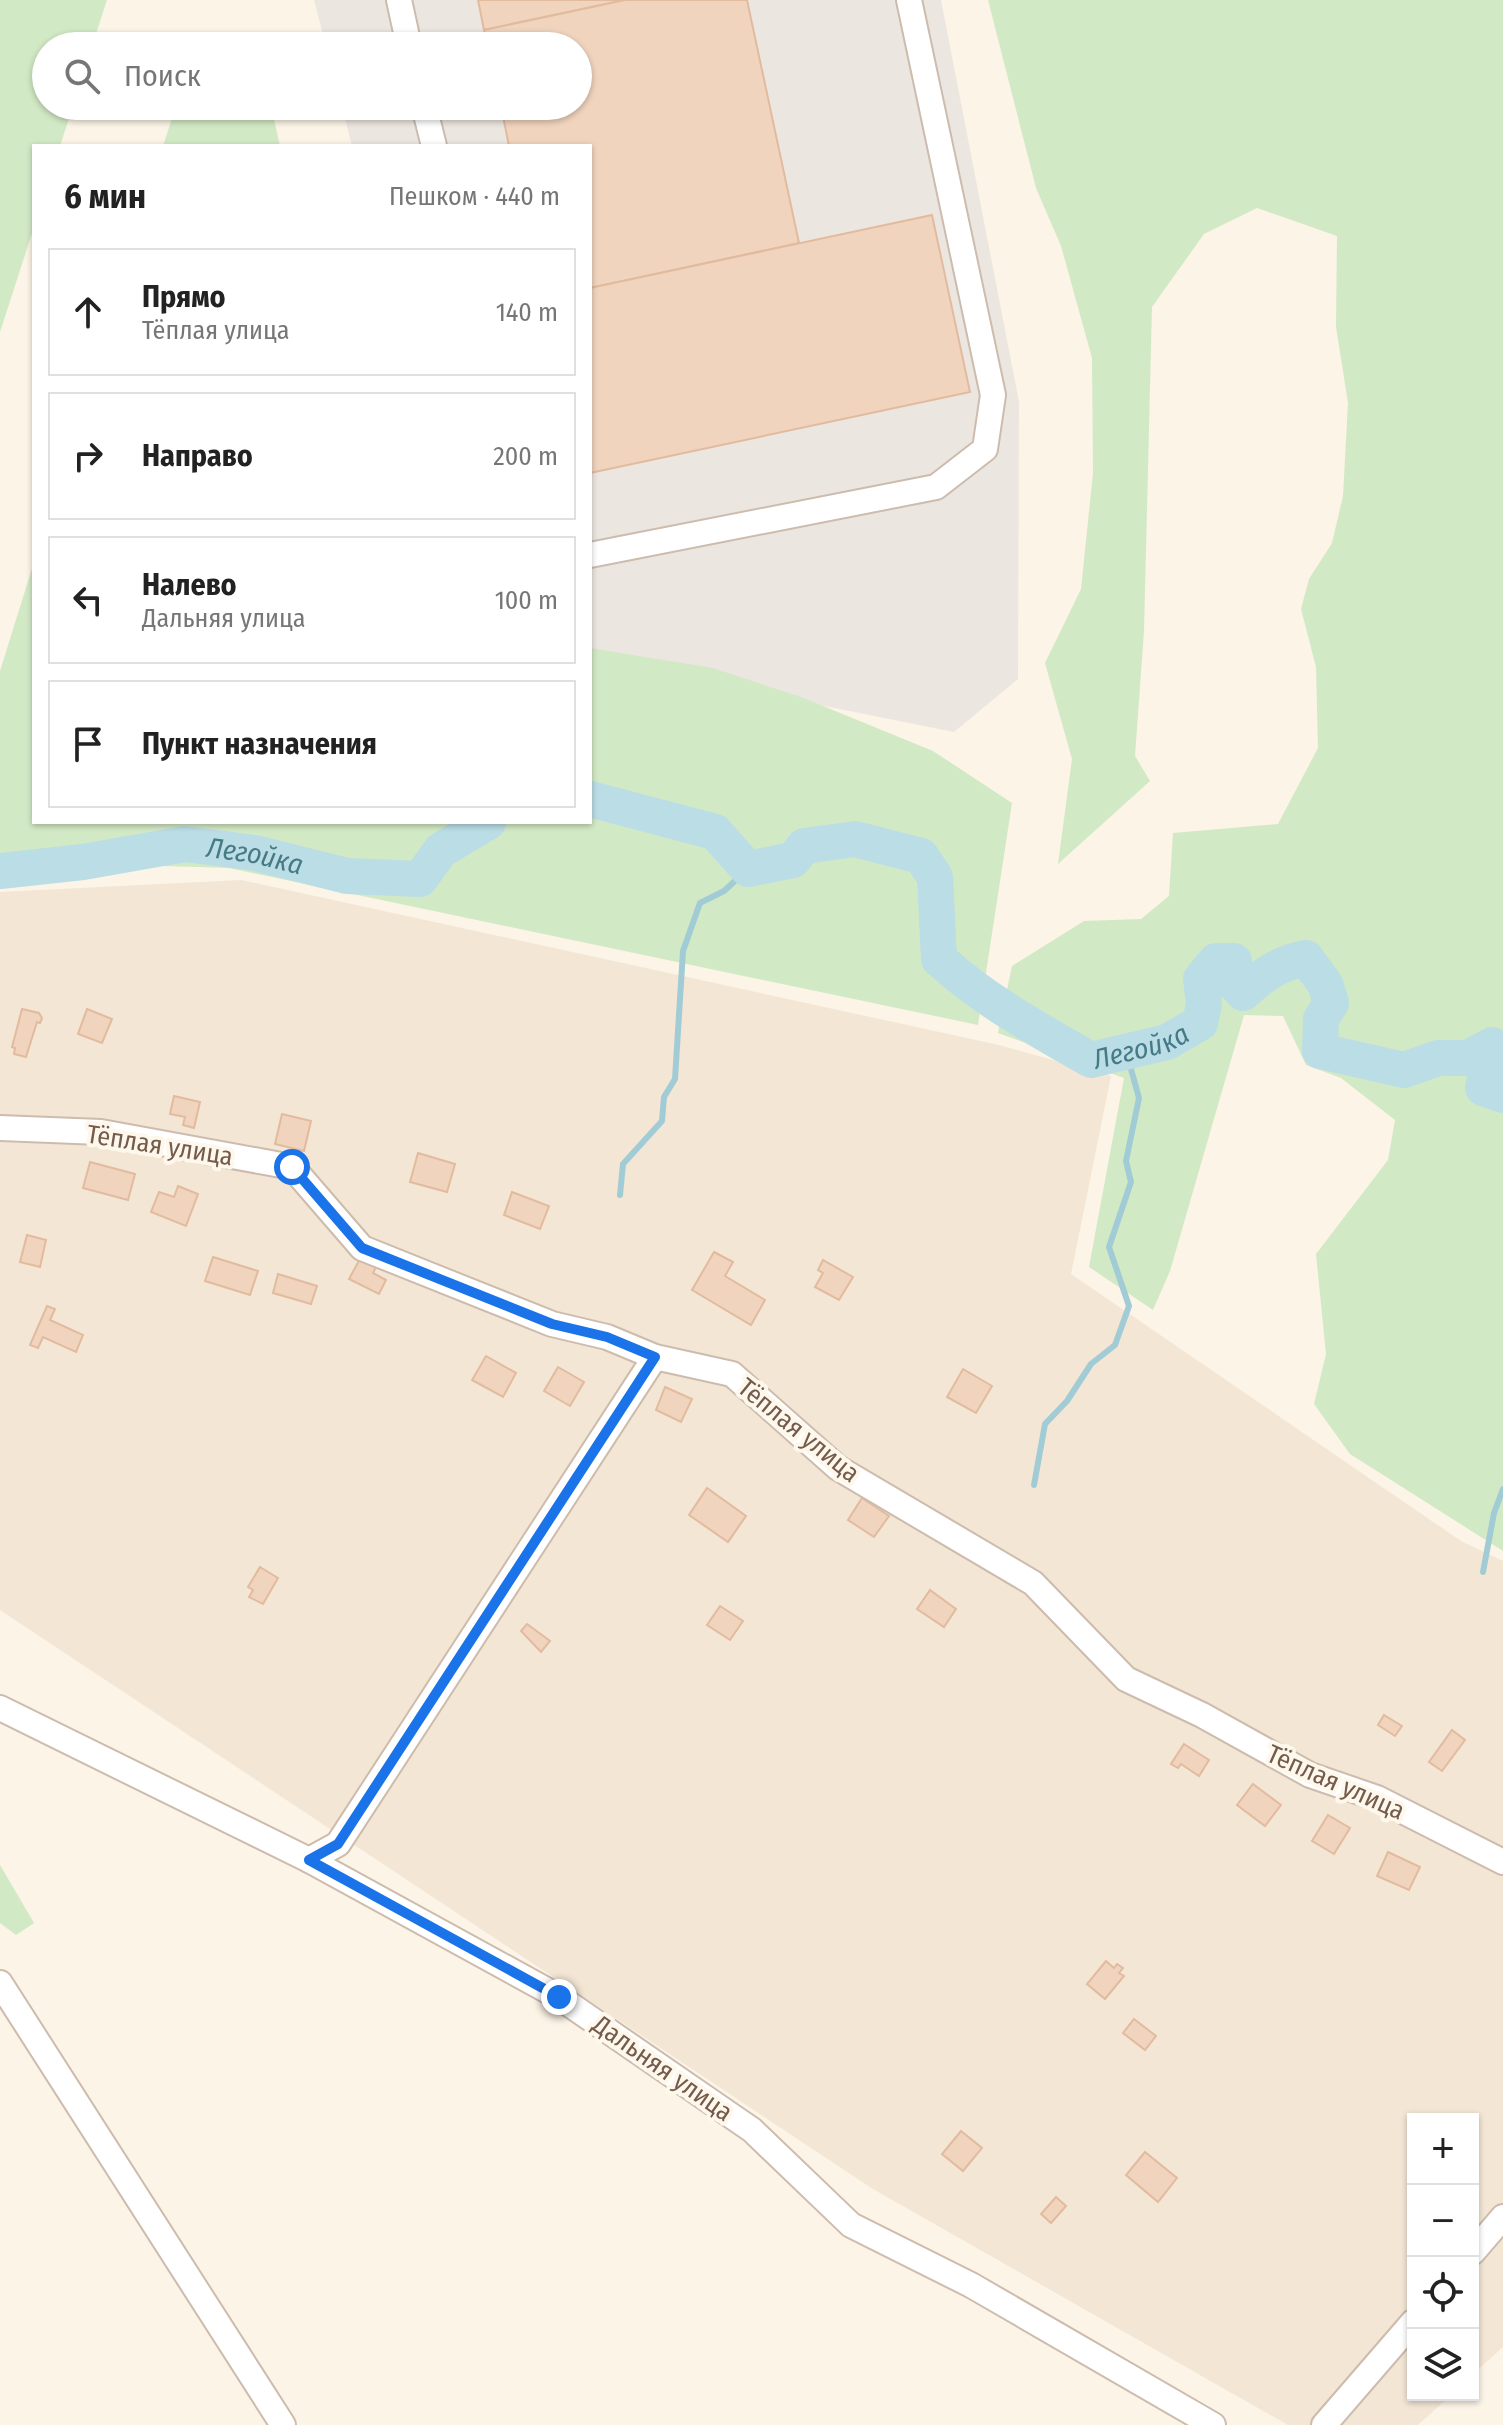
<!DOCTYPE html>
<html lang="ru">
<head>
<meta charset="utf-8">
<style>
  body { margin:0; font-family:"Fira Sans Condensed",sans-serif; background:#f2f2f2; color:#222 }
  .controls { position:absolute; right:24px; bottom:24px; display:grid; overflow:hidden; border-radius:0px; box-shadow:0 2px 6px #0004 }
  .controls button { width:72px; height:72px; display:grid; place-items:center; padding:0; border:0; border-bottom:2px solid #e0e0e0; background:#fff; color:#222; font:40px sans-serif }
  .stop { position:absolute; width:24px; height:24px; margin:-18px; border:6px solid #1a73e8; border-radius:50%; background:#fff }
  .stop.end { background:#1a73e8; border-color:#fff; box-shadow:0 2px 8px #0008 }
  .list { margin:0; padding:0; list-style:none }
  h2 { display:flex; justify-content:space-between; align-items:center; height:104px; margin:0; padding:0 32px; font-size:34px }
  h2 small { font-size:26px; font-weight:400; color:#767676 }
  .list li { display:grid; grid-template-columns:52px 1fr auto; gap:24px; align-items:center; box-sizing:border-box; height:128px; margin:0 16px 16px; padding:0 16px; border:2px solid #e0e0e0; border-radius:0px }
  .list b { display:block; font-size:30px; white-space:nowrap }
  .list p { margin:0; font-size:26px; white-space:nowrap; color:#767676 }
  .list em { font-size:26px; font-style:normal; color:#767676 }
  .icon { flex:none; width:44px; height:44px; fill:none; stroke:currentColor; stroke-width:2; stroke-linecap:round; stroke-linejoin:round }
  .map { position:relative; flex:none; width:1503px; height:2425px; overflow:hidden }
  .search { position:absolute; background:#fff; box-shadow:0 2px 6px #0004; left:32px; top:32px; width:560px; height:88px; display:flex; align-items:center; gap:20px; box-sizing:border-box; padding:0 28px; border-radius:44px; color:#767676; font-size:30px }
  .panel { position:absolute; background:#fff; box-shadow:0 2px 6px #0004; left:32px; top:144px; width:560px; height:680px; border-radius:0px }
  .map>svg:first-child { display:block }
  .residential { fill:#f3e6d5 }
  .industrial { fill:#ece6e0 }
  .green { fill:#d2e9c5 }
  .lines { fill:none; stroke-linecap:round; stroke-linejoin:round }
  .stream { stroke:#a1ccd6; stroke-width:6 }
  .river { stroke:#bbdde5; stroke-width:36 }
  .building { fill:#f0d4be; stroke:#e2bb9f; stroke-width:2 }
  .minor-casing { stroke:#cdbcad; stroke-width:28 }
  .minor { stroke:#fff; stroke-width:24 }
  .route { stroke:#1a73e8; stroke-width:10 }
  .labels { text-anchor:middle; stroke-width:8; stroke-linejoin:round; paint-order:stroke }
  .street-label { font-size:26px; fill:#745b4b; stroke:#fef8ec }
  .water-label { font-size:28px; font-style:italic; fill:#467a87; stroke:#fef8ec }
</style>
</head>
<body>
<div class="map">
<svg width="1503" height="2425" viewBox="0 0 1503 2425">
  <rect width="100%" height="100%" fill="#fcf4e6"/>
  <path class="residential" d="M241,880L999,1045L1111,1076L1071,1274L1461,1541L1503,1561V2347L1473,2374V2119H1413V2395H1451L1418,2425H1288L873,2189L0,1610V892Z"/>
  <path class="industrial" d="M314,0H941L1019,402L1018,679L954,732L590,659V146H352L342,106H578V46H326Z"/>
  <g class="green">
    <path d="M0,0H107L92,46H46V106H73L60,146H34V227L0,332Z"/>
    <path d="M988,0H1503V1551L1350,1454L1314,1404L1326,1354L1316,1254L1388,1160L1395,1120L1341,1078L1306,1065L1283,1016L1244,1015L1170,1271L1153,1310L1089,1267L1124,1078L998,1033L1012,966L1084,921L1141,919L1169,896L1173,833L1278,824L1318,748L1316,667L1301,609L1309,579L1332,543L1343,496L1348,403L1336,327L1337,236L1257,208L1204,234L1152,307L1144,631L1135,756L1150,781L1058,864L1072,759L1045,663L1081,589L1093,473L1092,358L1061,246L1036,188Z"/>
    <path d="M176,106H271L280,146H163Z"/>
    <path d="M34,562V822H590V648L713,668L801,697L933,751L1012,803L978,1025L229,868L0,861V671Z"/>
    <path d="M0,1865L34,1923L16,1935L0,1923Z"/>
  </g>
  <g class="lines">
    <g class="stream">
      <path d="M620,1195L623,1164L662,1121L664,1097L675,1079L683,951L700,903L724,891L748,869"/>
      <path d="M1034,1485L1045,1424L1067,1401L1091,1364L1115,1345L1129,1306L1109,1247L1131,1182L1126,1161L1139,1098L1126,1051"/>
      <path d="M1483,1572L1494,1513L1503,1489"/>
    </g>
    <g class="river">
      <path id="s1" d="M590,799L715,832L748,869L793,860L804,846L855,839L921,856L935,877L939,959C985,1001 1037,1029 1091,1060L1167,1042L1200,1023L1204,1004L1201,979L1216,961H1234L1233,982L1243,993C1263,975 1279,963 1306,958L1325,984L1331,1003L1321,1019L1320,1051L1404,1070L1438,1058H1468L1492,1045L1483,1088L1503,1095"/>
      <path id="s2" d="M0,871L83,862L185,844L255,853L347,876L420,879L441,850L488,822"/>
    </g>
  </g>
  <g class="building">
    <path d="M478,0H625L484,30Z"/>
    <path d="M625,0H747L799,243L590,288V146H509L501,106H578V46H488L484,30Z"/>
    <path d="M932,215L970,392L590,473V288Z"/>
    <path d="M22,1009L39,1013L42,1018L40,1023L37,1022L26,1057L14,1054L15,1048L12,1047Z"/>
    <path d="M87,1009L112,1019L102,1043L78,1034Z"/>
    <path d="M174,1096L200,1102L194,1128L183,1125L185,1117L170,1114Z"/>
    <path d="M282,1114L311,1121L304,1151L275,1144Z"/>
    <path d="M418,1153L455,1164L447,1192L410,1182Z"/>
    <path d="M90,1162L135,1174L128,1200L83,1188Z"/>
    <path d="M178,1186L198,1194L186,1226L151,1212L159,1192L174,1197Z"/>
    <path d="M512,1192L549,1206L540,1229L504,1215Z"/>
    <path d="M27,1235L46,1240L40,1267L20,1262Z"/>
    <path d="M714,1252L733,1262L725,1276L765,1300L751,1325L692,1290Z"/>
    <path d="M213,1257L258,1271L250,1295L205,1281Z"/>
    <path d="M361,1257L377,1265L373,1273L386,1280L379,1294L349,1279Z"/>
    <path d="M823,1260L853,1277L839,1300L815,1287L823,1273L818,1270Z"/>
    <path d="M278,1274L317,1286L311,1304L273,1293Z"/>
    <path d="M47,1306L55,1309L50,1320L83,1335L76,1352L43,1337L38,1348L30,1345Z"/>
    <path d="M486,1356L516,1373L503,1397L472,1380Z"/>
    <path d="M558,1367L584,1382L570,1406L544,1391Z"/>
    <path d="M963,1369L992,1386L976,1413L947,1397Z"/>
    <path d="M665,1387L692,1399L681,1422L656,1410Z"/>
    <path d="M707,1488L746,1516L728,1542L689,1515Z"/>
    <path d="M862,1498L889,1516L874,1537L848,1520Z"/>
    <path d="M260,1567L278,1578L263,1604L249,1597L253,1590L248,1587Z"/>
    <path d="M930,1590L956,1609L944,1627L917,1609Z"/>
    <path d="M720,1606L743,1621L730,1640L707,1625Z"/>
    <path d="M527,1624L550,1641L541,1652L521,1631Z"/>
    <path d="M1384,1715L1402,1726L1395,1736L1378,1725Z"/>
    <path d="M1452,1730L1465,1740L1442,1771L1429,1762Z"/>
    <path d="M1184,1744L1209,1760L1199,1776L1181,1764L1178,1768L1171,1764Z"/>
    <path d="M1253,1784L1281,1805L1265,1826L1237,1805Z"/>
    <path d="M1328,1815L1350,1828L1334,1854L1312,1841Z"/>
    <path d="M1388,1852L1420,1867L1409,1890L1377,1876Z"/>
    <path d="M1106,1961L1114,1968L1117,1964L1123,1968L1119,1973L1124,1976L1105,1999L1087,1984Z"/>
    <path d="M1134,2019L1156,2036L1145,2050L1123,2033Z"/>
    <path d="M961,2131L982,2148L963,2171L942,2154Z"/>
    <path d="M1145,2152L1177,2178L1158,2202L1126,2175Z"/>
    <path d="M1056,2197L1066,2206L1051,2223L1041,2214Z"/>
  </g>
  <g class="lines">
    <defs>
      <g id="minor">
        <path d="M399,0L409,46"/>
        <path d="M424,106L434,146"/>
        <path d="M590,555L936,487L985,449L993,395L909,0"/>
        <path d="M0,1128L101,1132L292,1167L362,1248L552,1324L607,1337L655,1357L732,1374L838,1468L1033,1583L1126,1679L1202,1715L1310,1775L1377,1798L1503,1862"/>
        <path d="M0,1708L309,1860L559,1997L752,2130L851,2225L971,2285L1213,2425"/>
        <path d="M309,1860L338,1844L655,1357"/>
        <path d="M0,1983L283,2425"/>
        <path d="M1473,2252L1503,2217"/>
        <path d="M1324,2425L1413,2322"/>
      </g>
    </defs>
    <use href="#minor" class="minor-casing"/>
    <use href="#minor" class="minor"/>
  </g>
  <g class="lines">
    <path class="route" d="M292,1167L362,1248L552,1324L607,1337L655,1357L338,1844L309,1860L559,1997"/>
  </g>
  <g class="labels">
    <g class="street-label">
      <text transform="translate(160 1145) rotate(9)" y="9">Тёплая улица</text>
      <text transform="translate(799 1430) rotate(39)" y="9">Тёплая улица</text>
      <text transform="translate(1336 1782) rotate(24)" y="9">Тёплая улица</text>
      <text transform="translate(663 2068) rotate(35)" y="9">Дальняя улица</text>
    </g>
    <g class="water-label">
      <text dy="10" stroke="none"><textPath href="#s2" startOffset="258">Легойка</textPath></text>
      <text dy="10" stroke="none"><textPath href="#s1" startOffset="704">Легойка</textPath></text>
    </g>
  </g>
</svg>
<div class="controls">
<button>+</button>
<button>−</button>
<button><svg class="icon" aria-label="locate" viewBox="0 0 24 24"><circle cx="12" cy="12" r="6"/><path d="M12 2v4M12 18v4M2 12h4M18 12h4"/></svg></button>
<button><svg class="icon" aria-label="layers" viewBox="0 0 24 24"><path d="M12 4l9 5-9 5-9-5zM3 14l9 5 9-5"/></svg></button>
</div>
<div class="stop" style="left:292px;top:1167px"></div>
<div class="stop end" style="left:559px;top:1997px"></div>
<div class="search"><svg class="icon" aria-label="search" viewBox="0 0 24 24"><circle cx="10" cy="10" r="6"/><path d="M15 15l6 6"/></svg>Поиск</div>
<section class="panel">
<h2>6 мин<small>Пешком · 440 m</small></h2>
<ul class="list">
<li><svg class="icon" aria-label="ahead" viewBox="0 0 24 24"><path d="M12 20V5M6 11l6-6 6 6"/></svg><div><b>Прямо</b><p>Тёплая улица</p></div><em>140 m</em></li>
<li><svg class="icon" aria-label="right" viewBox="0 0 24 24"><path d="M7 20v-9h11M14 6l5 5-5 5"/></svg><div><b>Направо</b></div><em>200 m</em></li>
<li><svg class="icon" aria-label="left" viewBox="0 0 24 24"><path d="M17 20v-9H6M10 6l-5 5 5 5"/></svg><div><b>Налево</b><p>Дальняя улица</p></div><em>100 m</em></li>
<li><svg class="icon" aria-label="arrive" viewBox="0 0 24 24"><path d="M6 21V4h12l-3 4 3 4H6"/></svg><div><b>Пункт назначения</b></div></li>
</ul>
</section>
</div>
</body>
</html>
